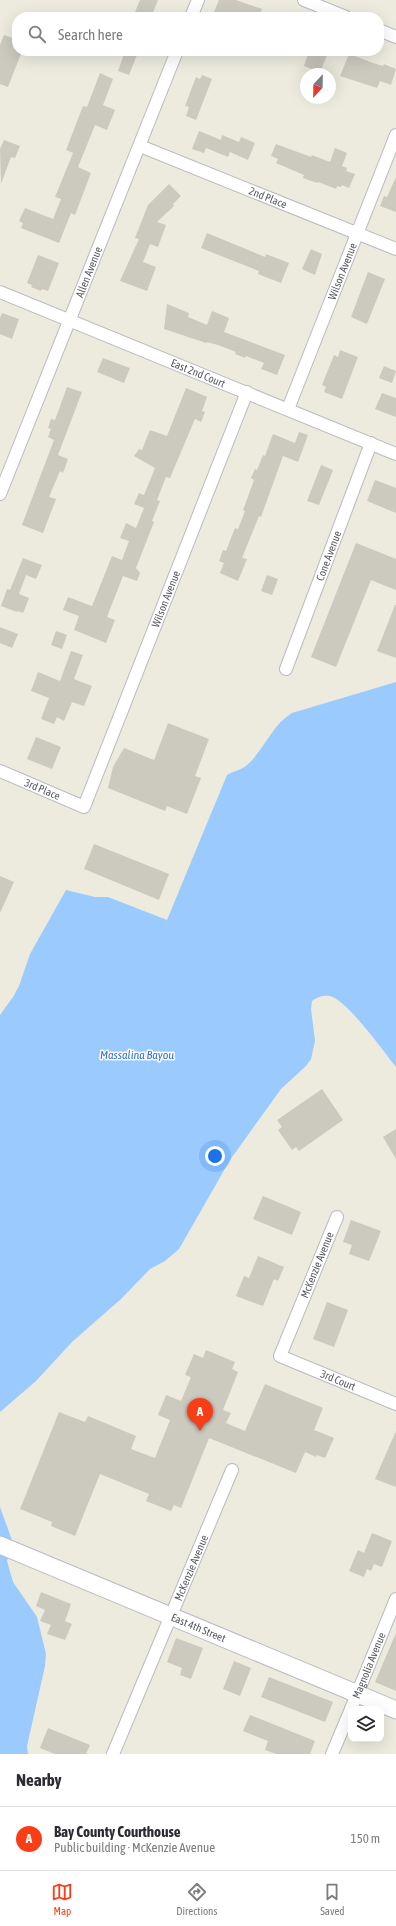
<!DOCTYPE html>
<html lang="en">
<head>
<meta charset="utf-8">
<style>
  body { margin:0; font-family:"Asap Condensed",sans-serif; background:#f2f2f3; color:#2b2b33 }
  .controls { position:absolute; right:12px; bottom:12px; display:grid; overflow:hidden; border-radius:8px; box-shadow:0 4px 16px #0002 }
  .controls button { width:36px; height:36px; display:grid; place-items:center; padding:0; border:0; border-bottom:1px solid #e1e1e2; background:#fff; color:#2b2b33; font:20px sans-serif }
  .compass { position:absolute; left:300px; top:68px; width:36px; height:36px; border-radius:50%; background:#fff; box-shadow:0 4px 16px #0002; rotate:202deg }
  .you { position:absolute; left:215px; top:1156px; width:14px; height:14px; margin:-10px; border:3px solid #fff; border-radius:50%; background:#1a73e8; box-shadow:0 0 0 6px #1a73e833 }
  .badge { display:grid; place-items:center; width:26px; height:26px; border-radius:50%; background:#f93e17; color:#fff; font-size:13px; font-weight:700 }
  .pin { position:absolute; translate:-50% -33px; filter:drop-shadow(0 1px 2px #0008) }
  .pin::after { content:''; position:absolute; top:21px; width:14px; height:12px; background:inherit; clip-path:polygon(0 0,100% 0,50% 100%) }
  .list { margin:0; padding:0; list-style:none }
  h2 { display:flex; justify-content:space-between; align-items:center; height:52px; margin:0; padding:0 16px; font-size:17px }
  h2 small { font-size:13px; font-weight:400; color:#7c7c81 }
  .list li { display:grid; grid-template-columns:26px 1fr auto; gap:12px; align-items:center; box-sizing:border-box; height:64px; padding:0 16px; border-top:1px solid #e1e1e2 }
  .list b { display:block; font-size:15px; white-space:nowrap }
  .list p { margin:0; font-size:13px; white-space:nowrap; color:#7c7c81 }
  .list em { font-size:13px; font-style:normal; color:#7c7c81 }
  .icon { flex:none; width:22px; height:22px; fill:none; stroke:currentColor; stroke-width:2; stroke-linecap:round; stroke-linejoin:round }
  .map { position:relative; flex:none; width:396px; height:1754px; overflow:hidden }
  .search { position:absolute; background:#fff; box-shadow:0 4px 16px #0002; left:12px; right:12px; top:12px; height:44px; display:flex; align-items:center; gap:10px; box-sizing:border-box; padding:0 14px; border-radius:16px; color:#7c7c81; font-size:15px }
  .sheet { height:116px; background:#fff }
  nav { display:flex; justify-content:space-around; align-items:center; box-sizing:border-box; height:56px; border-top:1px solid #e1e1e2; background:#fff; font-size:11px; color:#7c7c81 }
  nav a { display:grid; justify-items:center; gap:2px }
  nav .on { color:#f93e17 }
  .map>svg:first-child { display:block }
  .water { fill:#9bcaff }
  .building { fill:#ccc9bf }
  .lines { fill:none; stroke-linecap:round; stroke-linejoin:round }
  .street-casing { stroke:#b9bbc2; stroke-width:14 }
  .secondary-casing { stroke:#b9bcc4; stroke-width:19 }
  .street { stroke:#fff; stroke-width:12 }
  .secondary { stroke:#fff; stroke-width:17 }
  .labels { text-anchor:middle; stroke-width:3; stroke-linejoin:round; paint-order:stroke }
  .street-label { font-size:11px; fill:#575b61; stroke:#fff }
  .water-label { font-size:12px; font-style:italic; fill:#3470cc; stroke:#fff }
</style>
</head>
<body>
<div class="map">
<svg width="396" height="1754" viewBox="0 0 396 1754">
  <rect width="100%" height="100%" fill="#ecebde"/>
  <g class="water">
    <path d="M396,682V1067C384,1052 347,1000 330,996C323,995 317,997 312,1001L311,1009L315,1041L311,1059L306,1066L281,1089L230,1160L179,1249L165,1261L150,1269L121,1299L72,1342L36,1381L0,1412V1015L13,997L19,986L30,954L66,890L95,897H108L167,920L227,775C233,771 242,770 247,765C265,749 271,726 292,713Z"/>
    <path d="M0,1507L13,1543L7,1561L13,1582L37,1617L46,1654L45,1666L27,1746L28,1754H0Z"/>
  </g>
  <g class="building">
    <path d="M140,0H158L151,17H133Z"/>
    <path d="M219,0H236L262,9L259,17H212Z"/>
    <path d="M4,35L16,39L13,48L17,51H22L8,87L0,84V45Z"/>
    <path d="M125,51L137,55L129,75L118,71Z"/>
    <path d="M309,51H329L320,72L304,66Z"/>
    <path d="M349,54L373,63L383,66L384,64L396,69L391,85L380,81L377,88L340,76Z"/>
    <path d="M100,73L113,79L103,105L115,110L107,130L95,125L78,167L91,173L75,215L71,213L59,243L21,228L23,223L19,221L25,208L53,219L61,199L55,197L73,153L66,150L83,106L87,107Z"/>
    <path d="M202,75L212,79L196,120L186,116L189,107L185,106L196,77L200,79Z"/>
    <path d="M199,131L221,140L222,135L239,142L241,137L255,143L248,160L230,152L228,157L206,148L204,153L192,149Z"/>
    <path d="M4,140L20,146L15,158L11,157L1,184L0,149Z"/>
    <path d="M276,144L311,157L312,155L330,162L335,148L347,153L342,166L347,168L346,171L355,174L349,188L342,185L341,187L337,186L336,189L318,182L317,183L303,178L304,175L276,163L278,159L271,156Z"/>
    <path d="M396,177V212L380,206L384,196L387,197Z"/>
    <path d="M169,184L181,196L173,204L174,206L157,222L166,225L158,247L150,244L143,262L156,267L147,291L120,281L139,239L135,238L148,205Z"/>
    <path d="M207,233L265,257L266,254L289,263L281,283L258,274L259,271L201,248Z"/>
    <path d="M311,249L322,254L315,275L302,269Z"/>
    <path d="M38,255L59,263L48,291L42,289L41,291L31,287L32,285L27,283Z"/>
    <path d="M368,272L385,279L367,324L351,317Z"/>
    <path d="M167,304L189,313L188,317L207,325L212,311L229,318L224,332L285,355L277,375L261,369L264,363L246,356L245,358L235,354L236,352L218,345L207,342L206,343L164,329Z"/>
    <path d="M2,313L19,319L12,339L0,334V318Z"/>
    <path d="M340,350L358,357L342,399L324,392L326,387L322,385L334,355L338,357Z"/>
    <path d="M103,358L130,368L124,383L97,372Z"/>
    <path d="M384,366L396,371L392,383L379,378Z"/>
    <path d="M67,387L82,392L58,455L68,459L63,473L60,471L49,497L56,499L43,533L22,525L54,440L48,437L51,429L48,428L51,419L55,420Z"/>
    <path d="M186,388L207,397L202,411L205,412L201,422L195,419L170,478L166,477L157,500L160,501L152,521L154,522L136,568L140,573L137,581L123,576L107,617L115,620L106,643L74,630L79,616L63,610L68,597L92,606L112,556L122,560L129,541L120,538L126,523L136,528L144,508L134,504L139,493L144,495L155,468L134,456L139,449L142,450L150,430L167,436Z"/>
    <path d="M382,393L396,398V417L375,409Z"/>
    <path d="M299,432L308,435L298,462L283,456L261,517L259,516L242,558L247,559L238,581L220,573L224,563L219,561L223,550L226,551L235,528L238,529L245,511L243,510L254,480L251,478L255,469L257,470L263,455L265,456L273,434L295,443Z"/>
    <path d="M321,465L333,470L319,505L307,501Z"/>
    <path d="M375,480L396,488V513L367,501Z"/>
    <path d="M356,543L396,559V590L371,580L336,667L311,657Z"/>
    <path d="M23,558L42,565L36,579L26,575L19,594L29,598L23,613L18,611L17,612L1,606L7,589L10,590Z"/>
    <path d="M267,575L278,579L272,595L261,591Z"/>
    <path d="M395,605H396V658L377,651Z"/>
    <path d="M0,627L18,634L12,648L0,643Z"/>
    <path d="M56,631L67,635L62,649L51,645Z"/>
    <path d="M71,651L83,655L74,679L92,686L84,706L72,702L64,721L57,717L54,724L41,719L49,698L31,691L38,672L60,681Z"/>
    <path d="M168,723L209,739L195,776L201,778L187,814L167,806L165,811L108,788L113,767L124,748L154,760Z"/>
    <path d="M36,737L61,747L52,769L27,759Z"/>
    <path d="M94,844L169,874L159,900L84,869Z"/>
    <path d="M0,876L14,882L0,913Z"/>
    <path d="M322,1089L343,1120L299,1151L296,1147L292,1150L278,1130L282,1127L277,1120Z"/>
    <path d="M396,1129V1159L383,1137Z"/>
    <path d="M263,1196L301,1212L292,1235L253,1219Z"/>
    <path d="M351,1220L381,1231L369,1261L349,1254L352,1245L343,1242Z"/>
    <path d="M258,1256L284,1267L278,1281L274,1279L263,1306L236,1296L244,1276L249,1278Z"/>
    <path d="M327,1302L348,1310L334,1347L313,1339Z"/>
    <path d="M206,1350L235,1362L232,1369L238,1372L223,1410L231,1413L226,1423L245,1431L265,1384L323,1408L314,1430L334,1438L325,1458L317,1455L316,1457L305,1452L296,1473L209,1438L181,1508L174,1505L171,1511L146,1501L149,1494L100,1474L75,1536L51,1526L52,1522L20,1509L59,1412L85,1422L88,1416L136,1436L131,1449L155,1458L170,1420L158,1415L166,1395L181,1401L191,1377L185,1375L194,1354L203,1358Z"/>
    <path d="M396,1431V1487L375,1479Z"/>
    <path d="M372,1533L392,1541L382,1567L374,1564L371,1571L367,1569L364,1577L349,1571L358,1550L364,1553Z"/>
    <path d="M41,1592L71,1604L65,1621L72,1624L65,1640L47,1634L51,1625L40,1621L45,1610L36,1606Z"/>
    <path d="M396,1633V1691L375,1682Z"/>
    <path d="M176,1638L203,1648L191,1679L180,1675L182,1668L167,1662Z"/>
    <path d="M234,1661L251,1668L240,1696L223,1689Z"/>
    <path d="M269,1677L333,1702L325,1722L261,1697Z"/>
    <path d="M250,1715L315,1741L310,1754H276L265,1750L268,1741L243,1731Z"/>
    <path d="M48,1728L90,1745L86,1754H55L40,1748Z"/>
  </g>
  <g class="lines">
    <defs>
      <g id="street">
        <path d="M304,0L346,17"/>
        <path d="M191,17L198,0"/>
        <path d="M379,30L396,37"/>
        <path id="s1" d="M140,146L396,249"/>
        <path id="s2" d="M0,292L396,454"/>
        <path id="s3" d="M288,409L396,135"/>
        <path id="s4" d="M0,494L177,51"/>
        <path id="s5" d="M286,669L371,443"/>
        <path id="s6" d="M0,771L84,807L247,392"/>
        <path id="s7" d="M337,1217L280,1356L396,1404"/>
        <path id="s8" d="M351,1709L396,1599"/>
        <path id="s9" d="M113,1754C152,1659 193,1565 232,1470"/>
        <path d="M332,1754L351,1709"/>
      </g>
      <g id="secondary">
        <path id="s10" d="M0,1545L396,1710"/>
      </g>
    </defs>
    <use href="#street" class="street-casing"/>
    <use href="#secondary" class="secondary-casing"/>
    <use href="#street" class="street"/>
    <use href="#secondary" class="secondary"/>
  </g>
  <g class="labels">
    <g class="street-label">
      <text dy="4" stroke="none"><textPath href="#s1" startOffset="138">2nd Place</textPath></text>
      <text dy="4" stroke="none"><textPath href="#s3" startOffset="148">Wilson Avenue</textPath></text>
      <text dy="4" stroke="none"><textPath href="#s4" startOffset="239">Allen Avenue</textPath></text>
      <text dy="4" stroke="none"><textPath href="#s2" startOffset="214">East 2nd Court</textPath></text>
      <text dy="4" stroke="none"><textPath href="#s5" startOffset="121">Cone Avenue</textPath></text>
      <text dy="4" stroke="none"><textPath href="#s6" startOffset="315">Wilson Avenue</textPath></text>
      <text dy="4" stroke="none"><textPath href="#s6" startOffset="46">3rd Place</textPath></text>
      <text transform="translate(317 1265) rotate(-68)" y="4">McKenzie Avenue</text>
      <text dy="4" stroke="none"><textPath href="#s7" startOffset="213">3rd Court</textPath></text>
      <text dy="4" stroke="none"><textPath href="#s9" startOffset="202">McKenzie Avenue</textPath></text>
      <text dy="4" stroke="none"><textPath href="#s10" startOffset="215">East 4th Street</textPath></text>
      <text dy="4" stroke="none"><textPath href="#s8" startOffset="47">Magnolia Avenue</textPath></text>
    </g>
    <g class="water-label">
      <text x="137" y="1059">Massalina Bayou</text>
    </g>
  </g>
</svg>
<div class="controls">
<button><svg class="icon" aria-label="layers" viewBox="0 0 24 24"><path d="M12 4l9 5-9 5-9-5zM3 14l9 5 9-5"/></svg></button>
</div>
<svg class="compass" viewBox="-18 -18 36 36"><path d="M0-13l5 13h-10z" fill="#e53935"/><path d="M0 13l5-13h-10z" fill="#7c7c81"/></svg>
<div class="you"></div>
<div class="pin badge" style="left:200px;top:1431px">A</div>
<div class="search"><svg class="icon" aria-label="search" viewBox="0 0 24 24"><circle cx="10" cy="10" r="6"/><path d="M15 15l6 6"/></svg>Search here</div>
</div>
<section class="sheet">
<h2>Nearby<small></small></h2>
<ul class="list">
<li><span class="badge">A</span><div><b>Bay County Courthouse</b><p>Public building · McKenzie Avenue</p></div><em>150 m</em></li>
</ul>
</section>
<nav>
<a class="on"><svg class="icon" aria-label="map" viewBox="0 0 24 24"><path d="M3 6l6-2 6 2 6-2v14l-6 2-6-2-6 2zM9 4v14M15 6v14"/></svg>Map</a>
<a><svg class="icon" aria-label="directions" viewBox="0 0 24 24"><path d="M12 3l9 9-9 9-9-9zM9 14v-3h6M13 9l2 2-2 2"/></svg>Directions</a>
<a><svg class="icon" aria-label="saved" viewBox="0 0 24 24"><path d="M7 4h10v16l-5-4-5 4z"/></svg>Saved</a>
</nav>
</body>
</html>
